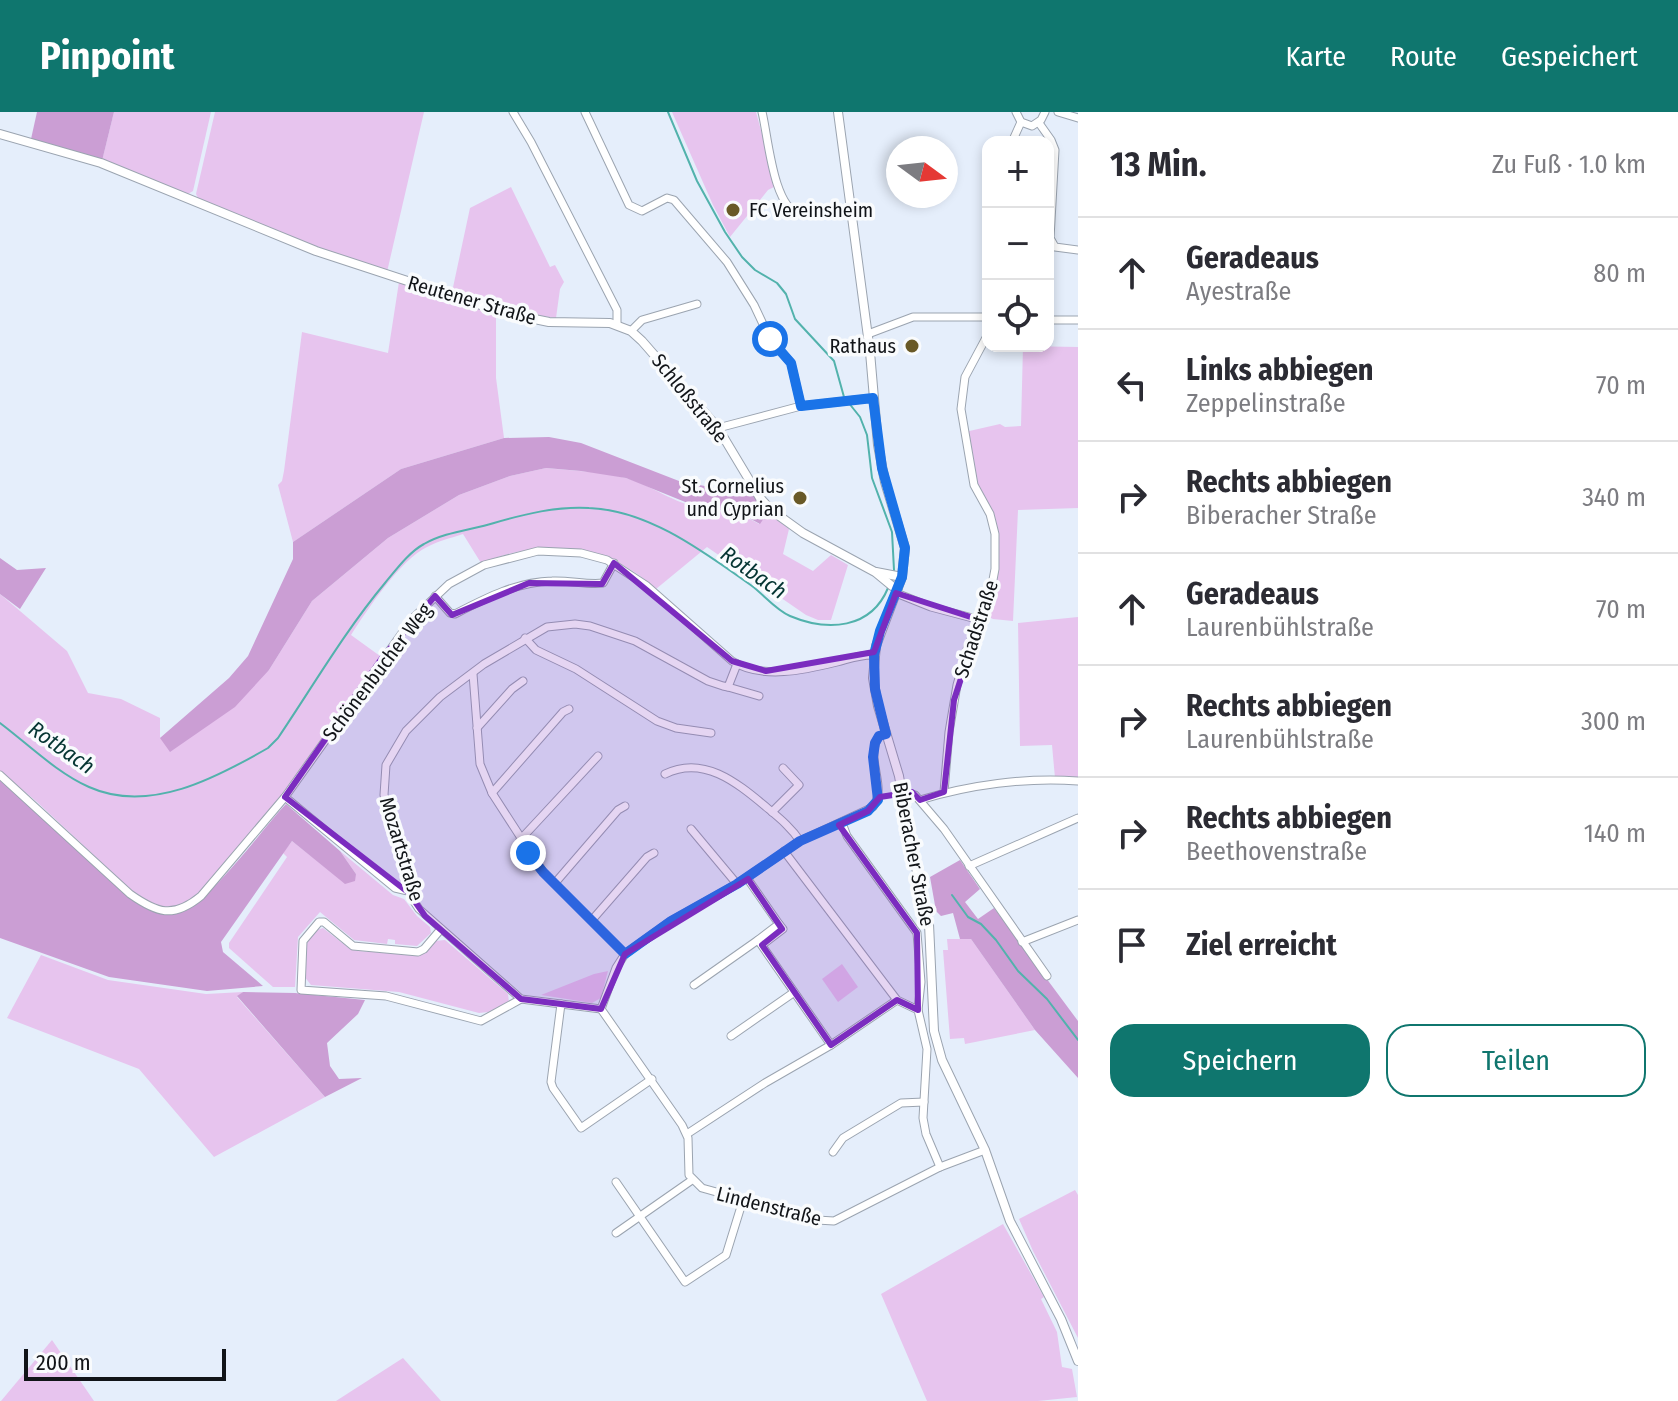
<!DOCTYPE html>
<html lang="de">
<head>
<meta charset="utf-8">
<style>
  body { margin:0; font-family:"Fira Sans Condensed",sans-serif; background:#f7f7f7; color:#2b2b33 }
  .controls { position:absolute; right:24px; top:24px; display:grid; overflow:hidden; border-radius:16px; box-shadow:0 4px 12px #0003 }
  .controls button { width:72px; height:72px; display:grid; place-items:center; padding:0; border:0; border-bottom:2px solid #e1e1e2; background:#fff; color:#2b2b33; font:40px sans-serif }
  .compass { position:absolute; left:886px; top:24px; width:72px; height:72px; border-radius:50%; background:#fff; box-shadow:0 4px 12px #0003; rotate:105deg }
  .scale { position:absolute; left:24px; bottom:20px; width:202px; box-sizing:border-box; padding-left:8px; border:4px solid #111418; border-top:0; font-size:22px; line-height:28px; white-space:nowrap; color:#111418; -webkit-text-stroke:6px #f9fbfd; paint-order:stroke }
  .stop { position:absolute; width:24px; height:24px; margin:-18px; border:6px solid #1a73e8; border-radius:50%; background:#fff }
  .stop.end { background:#1a73e8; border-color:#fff; box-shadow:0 2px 8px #0008 }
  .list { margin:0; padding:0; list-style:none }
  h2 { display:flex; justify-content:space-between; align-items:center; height:104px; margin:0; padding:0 32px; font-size:34px }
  h2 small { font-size:26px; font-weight:400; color:#7c7c81 }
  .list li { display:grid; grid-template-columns:52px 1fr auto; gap:24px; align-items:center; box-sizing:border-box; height:112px; padding:0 32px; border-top:2px solid #e1e1e2 }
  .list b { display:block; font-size:30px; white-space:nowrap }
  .list p { margin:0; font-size:26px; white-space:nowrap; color:#7c7c81 }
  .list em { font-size:26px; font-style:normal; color:#7c7c81 }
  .actions { display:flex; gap:16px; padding:24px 32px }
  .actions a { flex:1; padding:18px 0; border:2px solid #0f766e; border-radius:24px; text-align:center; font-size:28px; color:#0f766e }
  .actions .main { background:#0f766e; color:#fff }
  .icon { flex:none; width:44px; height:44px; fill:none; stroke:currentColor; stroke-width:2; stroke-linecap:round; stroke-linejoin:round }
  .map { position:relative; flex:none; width:1078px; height:1289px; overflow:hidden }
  header { display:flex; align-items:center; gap:48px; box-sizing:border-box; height:112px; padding:0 40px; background:#0f766e; color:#fff }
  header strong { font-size:38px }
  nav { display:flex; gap:44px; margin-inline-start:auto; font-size:28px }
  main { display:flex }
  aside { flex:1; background:#fff }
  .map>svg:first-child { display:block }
  .green { fill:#e7c4ee }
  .forest { fill:#cb9ed4 }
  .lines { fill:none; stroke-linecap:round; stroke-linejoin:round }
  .stream { stroke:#52b2ac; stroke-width:2 }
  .minor-casing { stroke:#9ba4b0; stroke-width:9 }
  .tertiary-casing { stroke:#9ba4b0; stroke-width:10 }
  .minor { stroke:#fff; stroke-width:7 }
  .tertiary { stroke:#fff; stroke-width:8 }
  .route { stroke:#1a73e8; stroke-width:10 }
  .marked { fill:#7b2cbf; fill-opacity:0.2; stroke:#7b2cbf; stroke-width:6; stroke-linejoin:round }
  .poi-dot { fill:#695927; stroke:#f9fbfd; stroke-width:3 }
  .labels { text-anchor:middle; stroke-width:7; stroke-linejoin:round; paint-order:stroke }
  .poi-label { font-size:20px; fill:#111418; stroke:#f9fbfd; text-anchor:end }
  .street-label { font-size:20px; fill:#111418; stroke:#f9fbfd }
  .water-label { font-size:22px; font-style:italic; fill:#043432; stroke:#f9fbfd }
</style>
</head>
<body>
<header>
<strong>Pinpoint</strong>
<nav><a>Karte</a><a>Route</a><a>Gespeichert</a></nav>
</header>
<main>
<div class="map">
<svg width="1078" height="1289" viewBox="0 0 1078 1289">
  <rect width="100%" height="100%" fill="#e5eefb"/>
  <g class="green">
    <path d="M114,0H211L193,79L188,82L102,49Z"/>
    <path d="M215,0H424L387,160L291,127L198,86L196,82Z"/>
    <path d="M672,0H756L776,74L768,78L730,125L713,93Z"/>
    <path d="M511,75L550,155L555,153L564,170L560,177L556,206L514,200L452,180L470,96Z"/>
    <path d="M399,170L496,201V266L504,326L401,357L293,430L278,373L282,369L284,359L302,220L388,241Z"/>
    <path d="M1023,234L1078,235V396L1018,398L1013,509L993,507L987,504L996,468L997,422L975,372L965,320L1000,312L1005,315L1021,314Z"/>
    <path d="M546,356C572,359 600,359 626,366C651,373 675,392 701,396C719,399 743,402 759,412L768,400L789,417L783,442L813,459L831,443L848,453L831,508H818L806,503L707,435L656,477C607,432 542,426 481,451L463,422C451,426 438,429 427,435C401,447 367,498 351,523L380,544L281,687L200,783L176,796L149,793L132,779L37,690L0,659V482L67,539L88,581L121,587L160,606V626L269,558L312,489L388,426L459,383L510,364Z"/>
    <path d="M1078,505V667L1055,666L1052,633L1020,634L1018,511Z"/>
    <path d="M292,729L345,771L356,762L340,739L393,783L404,787L417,804L430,815L431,821L417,834L395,832V828L388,827L387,832L354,828L320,800L298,825L295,875H273L229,836V831L287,745L283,741Z"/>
    <path d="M323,816L350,837L358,839L420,843L435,829L445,828L508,882L509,890L488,900L479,901L399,880L311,873L304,864C305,846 302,821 323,816Z"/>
    <path d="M947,827H971L1035,918L965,932L964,926L950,927L943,838H948Z"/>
    <path d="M41,843L108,868L206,882L243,880L237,885L325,985L214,1045L139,957L7,906Z"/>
    <path d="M842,852L858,875L838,890L822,867Z"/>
    <path d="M608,859L601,886L592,891L541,883L594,862Z"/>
    <path d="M1075,1078L1078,1083V1226L1033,1139L1019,1107Z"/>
    <path d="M1003,1112L1044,1185L1041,1187L1057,1220L1062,1255L1072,1257L1077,1285L1038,1289H927L881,1182Z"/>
    <path d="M52,1228L94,1289H1Z"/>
    <path d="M403,1246L441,1289H336Z"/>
  </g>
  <g class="forest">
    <path d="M37,0H114L102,49L31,27Z"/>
    <path d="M549,325L581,331L679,369L715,376L746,373L768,400L760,412L747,405L730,403L716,396H700L626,366L581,359L546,356L510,364L459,383L388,426L312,489L269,558L235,595L170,640L160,626L229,566L248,544L293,447V430L401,357L504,326Z"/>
    <path d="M0,446L17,458L46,456L20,497L0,482Z"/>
    <path d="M0,668L128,784C143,795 158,805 178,801C207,794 263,716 286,692L340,739L356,762L355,769L345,772L292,729L221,830L223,840L263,874L207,879L109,865L0,826Z"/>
    <path d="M960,748L980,777L965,790L978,807L994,796L1078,909V966L1035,918L971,827H960L953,801L941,804L936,799L930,765Z"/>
    <path d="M243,880L295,881L365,888L358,902L327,931L330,954L339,967L362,966L325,985L237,884Z"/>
  </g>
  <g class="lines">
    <g class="stream">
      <path d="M668,0L697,69L725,120L742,145L755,158L777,171L786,182L795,207L834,249L844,285"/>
      <path d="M848,290L860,305L867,323L872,366L892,420L894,458"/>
      <path d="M0,611C28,632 57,661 89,675C149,702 216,666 268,636L278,626C313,574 345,519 385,471C396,458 409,440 424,432C445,420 471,418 494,411C525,402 557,394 589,396C649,398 705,441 752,474C764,483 776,498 790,504C828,520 871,517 888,476"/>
      <path d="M952,783L968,805L981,812L996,828L1018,859L1047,887L1078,928"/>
    </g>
    <defs>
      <g id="minor">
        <path d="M513,0L531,30L617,198V212"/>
        <path d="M585,0L629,93L642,99L667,86L674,88L727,150L754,193L770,227L791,251L801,294"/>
        <path d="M762,0C768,23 773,97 800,102C815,105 835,99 850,97"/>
        <path d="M1016,0L1021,10L1032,14L1041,8L1045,0"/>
        <path d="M1058,0L1078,6"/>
        <path d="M1039,11L1051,28L1055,38L1050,126L1055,135L1078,138"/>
        <path d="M1012,30L1021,10"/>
        <path d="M1048,208H1078"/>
        <path d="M631,219L642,208L697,192"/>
        <path d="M868,222L913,205H988"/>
        <path d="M718,316L801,294L873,286"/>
        <path d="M896,481L931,495L980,508"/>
        <path d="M435,484L450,501L455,502C486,486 516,470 552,469C569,468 587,473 603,471L614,451"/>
        <path d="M525,526L536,538L576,557L657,609L676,616L711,621"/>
        <path d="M473,562L480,652L492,681L543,760L625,842"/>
        <path d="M728,575L759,584"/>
        <path d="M477,616L512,577L523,569"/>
        <path d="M665,662C703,643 736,670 765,694C778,705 791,715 800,729"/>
        <path d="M0,663L130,782C157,801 173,807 201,784L285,685L412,507L449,472L484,453L538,439L581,441L607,448L647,474L732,549C762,568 805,558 837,550C849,547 862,542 874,543"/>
        <path d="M944,680L949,620L957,573L968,534L989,489L995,457V422L990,402L974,373L961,297L965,265L988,222"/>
        <path d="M492,681L563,600L569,597"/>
        <path d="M902,681L915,683L944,717L1047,864"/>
        <path d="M285,685L395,776L412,780"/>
        <path d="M920,688C969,673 1026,665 1078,669"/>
        <path d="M772,700L799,673L783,656"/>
        <path d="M842,711L847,724L917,821L921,870L918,898"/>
        <path d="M691,717L737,772"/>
        <path d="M520,728L598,644"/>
        <path d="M784,739L897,888L918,898L927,937L923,1006L926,1022L940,1055"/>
        <path d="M969,754L1078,706"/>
        <path d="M747,766L779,812L758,828L831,933L897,888"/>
        <path d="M555,771L618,698L625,694"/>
        <path d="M592,808L647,745L654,741"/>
        <path d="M441,817L424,837L418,840L353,834L324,810H319L303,829L301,878L386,884L481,909L521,887"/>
        <path d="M1022,830L1078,808"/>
        <path d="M762,833L783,817L779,812"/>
        <path d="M694,873L758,828"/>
        <path d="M561,892L551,970L553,976L581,1016L652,967"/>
        <path d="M601,897L521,887L419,797L413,788L408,752L384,683L386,653L406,619L440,585L484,552L547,515L575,512L590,514L635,529L708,569L723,574L728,575L737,552"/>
        <path d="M601,897L682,1013L688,1026L689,1063L702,1076L817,1108L834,1109L940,1055L985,1038"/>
        <path d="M601,897L616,856L625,842L671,809L737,772L800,729L873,695C888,674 864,647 879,624L886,622"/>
        <path d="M731,924L793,881"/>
        <path d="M687,1022L765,971L831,933"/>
        <path d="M833,1040L843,1026L901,991L924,990"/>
        <path d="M616,1070L685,1170L726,1143L743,1088"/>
        <path d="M616,1121L692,1068"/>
      </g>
      <g id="tertiary">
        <path d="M838,0L870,240L878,333L885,370L905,436L902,465L876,534L873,566L878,594L899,664L911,734L929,812L934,919L942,948L985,1038L1010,1109L1061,1207L1078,1249"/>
        <path d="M0,22L101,51L316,139L505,201L549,210L610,211L631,219L642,229L718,316L760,386L771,398L803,421L875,460L892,474L898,476"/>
        <path d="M876,460L902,465"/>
      </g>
    </defs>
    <use href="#minor" class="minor-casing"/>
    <use href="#tertiary" class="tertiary-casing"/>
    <use href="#minor" class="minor"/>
    <use href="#tertiary" class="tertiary"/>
  </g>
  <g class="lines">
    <path class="route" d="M528,741L543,760L625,842L671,809L737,772L800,729L868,699L878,688L873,645L875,631L879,624L886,622L875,577L874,543L880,519L902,465L905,436L882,356L873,286L801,294L791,251L770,227"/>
  </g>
  <path class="marked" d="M614,451L732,549L766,559L874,540L896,481L980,508L954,588L944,680L920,688L912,680L880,685L868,699L839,713L917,821L918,898L897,888L831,933L762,833L782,817L748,767L625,842L601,897L521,887L425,804L409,781L285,685L382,546L435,484L452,503L529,471L602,472Z"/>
  <g class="poi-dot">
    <circle cx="733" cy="98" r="8"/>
    <circle cx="912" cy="234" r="8"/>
    <circle cx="800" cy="386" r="8"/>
  </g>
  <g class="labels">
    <g class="poi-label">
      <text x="749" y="105" text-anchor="start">FC Vereinsheim</text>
      <text x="896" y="241">Rathaus</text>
      <text x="784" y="381">St. Cornelius<tspan x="784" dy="23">und Cyprian</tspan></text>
    </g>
    <g class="street-label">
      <text transform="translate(472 188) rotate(16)" y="7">Reutener Straße</text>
      <text transform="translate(690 286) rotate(51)" y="7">Schloßstraße</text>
      <text transform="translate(976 517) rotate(-72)" y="7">Schadstraße</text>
      <text transform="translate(377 560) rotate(-53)" y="7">Schönenbucher Weg</text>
      <text transform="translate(402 737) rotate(73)" y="7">Mozartstraße</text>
      <text transform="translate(914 742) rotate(79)" y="7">Biberacher Straße</text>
      <text transform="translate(769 1094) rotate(14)" y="7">Lindenstraße</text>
    </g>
    <g class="water-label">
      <text transform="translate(754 460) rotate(35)" y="8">Rotbach</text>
      <text transform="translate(62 635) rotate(35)" y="8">Rotbach</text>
    </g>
  </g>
</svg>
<div class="controls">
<button>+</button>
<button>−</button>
<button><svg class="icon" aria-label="locate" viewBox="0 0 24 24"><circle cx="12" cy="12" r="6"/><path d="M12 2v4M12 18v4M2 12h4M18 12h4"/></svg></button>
</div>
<svg class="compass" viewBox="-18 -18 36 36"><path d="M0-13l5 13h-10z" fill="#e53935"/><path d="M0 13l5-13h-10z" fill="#7c7c81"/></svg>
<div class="scale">200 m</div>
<div class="stop" style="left:770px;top:227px"></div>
<div class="stop end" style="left:528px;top:741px"></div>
</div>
<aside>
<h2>13 Min.<small>Zu Fuß · 1.0 km</small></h2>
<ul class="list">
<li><svg class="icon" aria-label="ahead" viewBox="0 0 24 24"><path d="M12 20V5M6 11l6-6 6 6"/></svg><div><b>Geradeaus</b><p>Ayestraße</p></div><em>80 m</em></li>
<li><svg class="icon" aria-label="left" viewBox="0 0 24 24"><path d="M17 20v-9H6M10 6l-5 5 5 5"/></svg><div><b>Links abbiegen</b><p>Zeppelinstraße</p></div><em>70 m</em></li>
<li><svg class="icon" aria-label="right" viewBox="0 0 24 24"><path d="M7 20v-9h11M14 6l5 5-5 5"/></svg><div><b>Rechts abbiegen</b><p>Biberacher Straße</p></div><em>340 m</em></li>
<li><svg class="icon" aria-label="ahead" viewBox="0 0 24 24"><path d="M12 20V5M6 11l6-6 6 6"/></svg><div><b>Geradeaus</b><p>Laurenbühlstraße</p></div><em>70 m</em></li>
<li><svg class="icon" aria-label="right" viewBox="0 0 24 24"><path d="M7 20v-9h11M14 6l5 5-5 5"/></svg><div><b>Rechts abbiegen</b><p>Laurenbühlstraße</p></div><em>300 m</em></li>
<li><svg class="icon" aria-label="right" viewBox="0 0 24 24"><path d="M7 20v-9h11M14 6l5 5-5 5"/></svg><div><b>Rechts abbiegen</b><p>Beethovenstraße</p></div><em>140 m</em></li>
<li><svg class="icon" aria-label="arrive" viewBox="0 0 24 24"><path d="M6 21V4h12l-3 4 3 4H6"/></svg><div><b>Ziel erreicht</b></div></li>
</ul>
<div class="actions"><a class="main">Speichern</a><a>Teilen</a></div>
</aside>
</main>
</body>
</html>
